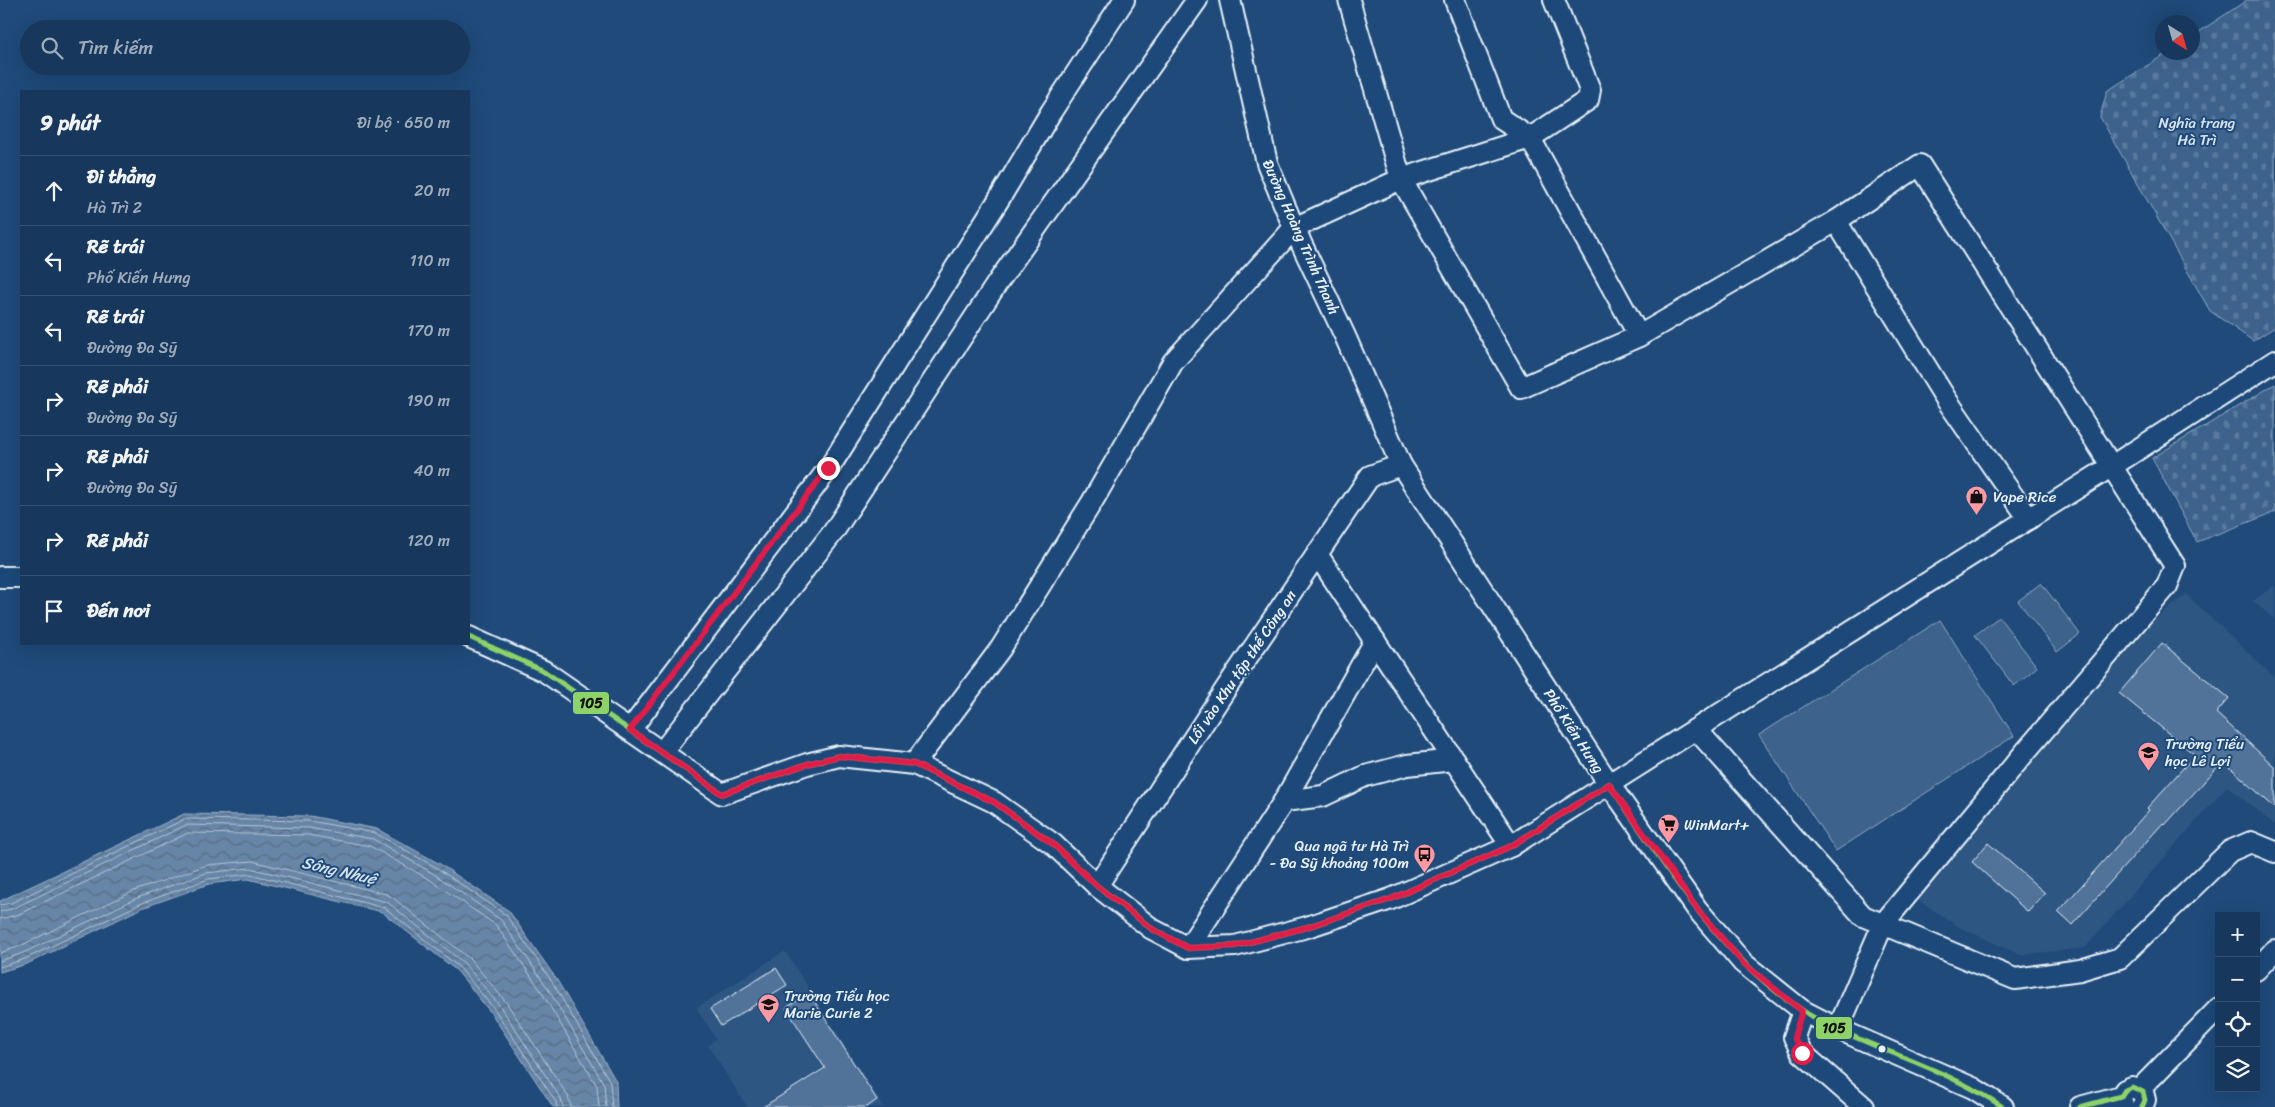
<!DOCTYPE html>
<html lang="vi">
<head>
<meta charset="utf-8">
<style>
  body { margin:0; font-family:Sriracha,sans-serif; background:#203f62; color:#f1f3f6 }
  .controls { position:absolute; right:15px; bottom:15px; display:grid; overflow:hidden; border-radius:0px; box-shadow:0 5px 20px #0002 }
  .controls button { width:45px; height:45px; display:grid; place-items:center; padding:0; border:0; border-bottom:1px solid #365272; background:#17385c; color:#f1f3f6; font:25px sans-serif }
  .compass { position:absolute; left:2155px; top:15px; width:45px; height:45px; border-radius:50%; background:#17385c; box-shadow:0 5px 20px #0002; rotate:143deg }
  .stop { position:absolute; width:15px; height:15px; margin:-11px; border:4px solid #e11d48; border-radius:50%; background:#fff }
  .stop.end { background:#e11d48; border-color:#fff; box-shadow:0 1px 5px #0008 }
  .list { margin:0; padding:0; list-style:none }
  h2 { display:flex; justify-content:space-between; align-items:center; height:65px; margin:0; padding:0 20px; font-size:21px }
  h2 small { font-size:16px; font-weight:400; color:#9eacbb }
  .list li { display:grid; grid-template-columns:32px 1fr auto; gap:15px; align-items:center; box-sizing:border-box; height:70px; padding:0 20px; border-top:1px solid #365272 }
  .list b { display:block; font-size:19px; white-space:nowrap }
  .list p { margin:0; font-size:16px; white-space:nowrap; color:#9eacbb }
  .list em { font-size:16px; font-style:normal; color:#9eacbb }
  .icon { flex:none; width:28px; height:28px; fill:none; stroke:currentColor; stroke-width:2; stroke-linecap:round; stroke-linejoin:round }
  .map { position:relative; flex:none; width:2275px; height:1107px; overflow:hidden }
  .search { position:absolute; background:#17385c; box-shadow:0 5px 20px #0002; left:20px; top:20px; width:450px; height:55px; display:flex; align-items:center; gap:12px; box-sizing:border-box; padding:0 18px; border-radius:28px; color:#9eacbb; font-size:19px }
  .panel { position:absolute; background:#17385c; box-shadow:0 5px 20px #0002; left:20px; top:90px; width:450px; height:555px; border-radius:0px }
  .map>svg:first-child { display:block }
  .built { fill:#2e5683 }
  .grass { fill:#3c628c; stroke:#92aac2 }
  .cemetery { fill:url(#cemetery-stones); stroke:#92aac2 }
  .water { fill:url(#water-waves); stroke:#9ab0c7 }
  .lines { fill:none; stroke-linecap:round; stroke-linejoin:round }
  .shore { stroke:#b4c6d8; stroke-width:1 }
  .building { fill:#517399; stroke:#e8f1f8 }
  .minor-casing { stroke:#e8f1f8; stroke-width:24 }
  .minor { stroke:#1f4a7a; stroke-width:20 }
  .bus-1-casing { stroke:#1f4a7a; stroke-width:9 }
  .bus-1 { stroke:#8ed367; stroke-width:5 }
  .route { stroke:#e11d48; stroke-width:6 }
  .bus-dot { fill:#e8f1f8; stroke:#1f4a7a; stroke-width:2 }
  .labels { text-anchor:middle; stroke-width:4; stroke-linejoin:round; paint-order:stroke }
  .park-label { font-size:15px; fill:#d7e3ed; stroke:#1f4a7a }
  .street-label { font-size:15px; fill:#e8f1f8; stroke:#1f4a7a }
  .poi-label { font-size:15px; fill:#e8f1f8; stroke:#1f4a7a; text-anchor:start }
  .water-label { font-size:16px; font-style:italic; fill:#d4e1ec; stroke:#1f4a7a }
  .line-badge { stroke:#1f4a7a; stroke-width:2 }
  .pale-badge-label { font-size:14px; text-anchor:middle; font-weight:bold; fill:#111 }
</style>
</head>
<body>
<div class="map">
<svg width="2275" height="1107" viewBox="0 0 2275 1107">
  <defs>
    <pattern id="cemetery-stones" width="16" height="16" patternUnits="userSpaceOnUse" patternTransform="scale(1.25)"><rect width="16" height="16" fill="#3c628c"/><path d="M2 7V4a2 2 0 0 1 4 0v3zM10 15v-3a2 2 0 0 1 4 0v3z" fill="#58799d"/></pattern>
    <pattern id="water-waves" width="16" height="10" patternUnits="userSpaceOnUse" patternTransform="scale(1.25)"><rect width="16" height="10" fill="#6685a7"/><path d="M0 5q4-4 8 0t8 0" fill="none" stroke="#596d82"/></pattern>
  </defs>
  <rect width="100%" height="100%" fill="#1f4a7a"/>
  <filter id="ink" filterUnits="userSpaceOnUse"><feTurbulence type="fractalNoise" baseFrequency=".02" numOctaves="2"/><feDisplacementMap in="SourceGraphic" scale="10" xChannelSelector="R" yChannelSelector="G"/><feConvolveMatrix kernelMatrix="1 2 1 2 8 2 1 2 1" color-interpolation-filters="sRGB"/></filter>
  <g filter="url(#ink)">
    <g class="built">
      <path d="M2275,585V620L2253,601Z"/>
      <path d="M2186,594L2275,678V825L2227,786L2085,948L2020,955L1957,926L1918,900L2138,634Z"/>
      <path d="M785,951L884,1107H747L708,1045L716,1039L696,1008Z"/>
    </g>
    <g class="grass">
      <path d="M2041,583L2080,634L2057,652L2018,601Z"/>
      <path d="M1999,617L2037,667L2014,686L1975,635Z"/>
      <path d="M1940,620L2014,736L1836,851L1759,735Z"/>
    </g>
    <g class="cemetery">
      <path d="M2247,0H2275V327L2253,341L2210,311L2100,117L2107,91L2167,53L2192,52L2193,36Z"/>
      <path d="M2275,384V512L2197,542L2152,458Z"/>
    </g>
    <path class="water" d="M184,814L310,816L377,829L440,864L509,911L557,980L616,1081L617,1107H553L491,1013L457,971L382,912L248,879L209,884L142,908L27,964L0,972V901Z"/>
    <g class="lines">
      <g class="shore">
        <path d="M0,905L11,903L185,819L310,821L375,833L437,868L506,915L553,983L610,1082L612,1107"/>
        <path d="M0,912L14,908L186,825L309,828L373,839L434,874L501,920L547,987L604,1084L606,1107"/>
        <path d="M0,919L17,915L188,833L308,835L370,846L430,880L496,925L541,991L597,1086L599,1107"/>
        <path d="M0,953L20,946L134,891L207,865L252,861L386,894L393,898L470,959L506,1002L568,1096L571,1107"/>
        <path d="M0,961L23,953L137,898L206,873L249,868L307,882L387,902L464,963L500,1006L561,1099L563,1107"/>
        <path d="M0,967L25,959L140,904L208,879L250,874L385,908L460,968L495,1010L556,1102L557,1107"/>
      </g>
    </g>
    <g class="building">
      <path d="M2162,643L2229,698L2216,713L2275,767V808L2223,761L2165,825L2163,823L2072,925L2058,912L2149,810L2147,808L2195,755L2119,693Z"/>
      <path d="M1988,843L2045,893L2028,912L1972,862Z"/>
      <path d="M776,968L787,985L721,1026L710,1009Z"/>
      <path d="M809,993L877,1100L867,1107H763L825,1068L786,1008Z"/>
    </g>
    <g class="lines">
      <defs>
        <g id="minor">
          <path d="M1230,0L1267,163L1294,228L1345,336L1401,465L1609,784L1697,909L1743,963L1803,1011L1838,1029L1973,1088L2003,1107"/>
          <path d="M1349,0L1401,179L1521,388L1639,336L1836,221L1920,165L2175,566L2167,586L2026,751L1883,924L1838,1029"/>
          <path d="M1455,0L1501,119L1530,138L1639,336"/>
          <path d="M1836,221L1946,399L2029,519"/>
          <path d="M1317,554L1511,846"/>
          <path d="M0,577H21"/>
          <path d="M469,637L544,671L722,794L807,764L839,756L914,764L994,802L1053,844L1097,886L1152,929L1188,948L1235,946L1307,927L1391,899L1511,846L2112,466L2275,361"/>
          <path d="M1696,729L1863,916L2015,979L2080,970L2120,958L2230,851L2251,842L2275,852"/>
          <path d="M630,730L829,468L1001,196L1051,112L1124,0"/>
          <path d="M663,751L834,531L998,282L1197,0"/>
          <path d="M914,764L1001,648L1092,502L1173,362L1294,228L1401,179L1530,138L1588,100L1590,90L1554,0"/>
          <path d="M1284,801L1323,796L1365,776L1407,765L1454,760"/>
          <path d="M1097,886L1225,690L1370,476L1401,465"/>
          <path d="M1188,948L1284,801L1375,641"/>
          <path d="M2256,970L2275,950"/>
          <path d="M1803,1011L1794,1037L1802,1053L1864,1107"/>
          <path d="M2140,1089L2219,1008"/>
          <path d="M2080,1107L2121,1096"/>
          <path d="M2123,1107L2121,1096L2125,1090L2132,1087L2143,1092L2145,1100L2142,1107"/>
        </g>
      </defs>
      <use href="#minor" class="minor-casing"/>
      <use href="#minor" class="minor"/>
      <defs>
        <g id="bus-1">
          <path d="M469,637L544,671L722,794L807,764L839,756L914,764L994,802L1053,844L1097,886L1152,929L1188,948L1235,946L1307,927L1391,899L1511,846L1609,784"/>
          <path d="M1609,784C1666,866 1721,960 1808,1014C1833,1029 1861,1040 1888,1051C1928,1067 1967,1083 2003,1107"/>
          <path d="M2080,1107L2121,1096L2125,1090L2132,1087L2143,1092L2145,1100L2142,1107"/>
        </g>
      </defs>
      <use href="#bus-1" class="bus-1-casing"/>
      <use href="#bus-1" class="bus-1"/>
    </g>
  </g>
  <g class="lines" filter="url(#ink)">
    <path class="route" d="M828,468L630,730L722,794L807,764L839,756L914,764L994,802L1053,844L1097,886L1152,929L1188,948L1235,946L1307,927L1391,899L1511,846L1609,784L1697,909L1743,963L1802,1011L1794,1037L1802,1053"/>
  </g>
  <defs>
    <symbol id="shop-pin" viewBox="-11 -11 22 30"><path d="M0 17L-7.5 6A9.5 9.5 0 1 1 7.5 6Z" fill="#ff9aa2" stroke="#1f4a7a"/><path d="M-5-2.5h2.3a2.7 3.5 0 0 1 5.4 0H5L5.5 6h-11ZM-1.5-2.5h3a1.5 2.3 0 0 0-3 0Z" fill="#111"/></symbol>
    <symbol id="school-pin" viewBox="-11 -11 22 30"><path d="M0 17L-7.5 6A9.5 9.5 0 1 1 7.5 6Z" fill="#ff9aa2" stroke="#1f4a7a"/><path d="M0-5L7-2L0 1L-7-2ZM-4 1L0 2.5L4 1V4Q0 6-4 4Z" fill="#111"/></symbol>
    <symbol id="supermarket-pin" viewBox="-11 -11 22 30"><path d="M0 17L-7.5 6A9.5 9.5 0 1 1 7.5 6Z" fill="#ff9aa2" stroke="#1f4a7a"/><path d="M-6-5.5h2.5l.6 2H6L4.5 2H-2.5L-4.4-4H-6ZM-1.5 3.2a1.3 1.3 0 1 0 .1 0ZM3 3.2a1.3 1.3 0 1 0 .1 0Z" fill="#111"/></symbol>
    <symbol id="bus-pin" viewBox="-11 -11 22 30"><path d="M0 17L-7.5 6A9.5 9.5 0 1 1 7.5 6Z" fill="#ff9aa2" stroke="#1f4a7a"/><path d="M-5-6H5V4H4V6H2V4H-2V6H-4V4H-5ZM-3.5-4V0h7V-4ZM-3.5 1.2v1.5H-2V1.2ZM2 1.2v1.5H3.5V1.2Z" fill="#111"/></symbol>
  </defs>
  <g fill-rule="evenodd">
    <use href="#shop-pin" x="1964" y="484" width="25" height="34"/>
    <use href="#school-pin" x="2136" y="740" width="25" height="34"/>
    <use href="#supermarket-pin" x="1656" y="812" width="25" height="34"/>
    <use href="#bus-pin" x="1412" y="842" width="25" height="34"/>
    <use href="#school-pin" x="756" y="992" width="25" height="34"/>
  </g>
  <circle class="bus-dot" cx="1882" cy="1049" r="4.5"/>
  <g class="labels">
    <g class="park-label">
      <text x="2197" y="128">Nghĩa trang<tspan x="2197" dy="17">Hà Trì</tspan></text>
    </g>
    <g class="street-label">
      <text transform="translate(1301 237) rotate(66)" y="5">Đường Hoàng Trình Thanh</text>
      <text transform="translate(1242 667) rotate(-56)" y="5">Lối vào Khu tập thể Công an</text>
      <text transform="translate(1574 731) rotate(57)" y="5">Phố Kiến Hưng</text>
    </g>
    <g class="poi-label">
      <text x="1993" y="502">Vape Rice</text>
      <text x="2165" y="749">Trường Tiểu<tspan x="2165" dy="17">học Lê Lợi</tspan></text>
      <text x="1684" y="830">WinMart+</text>
      <text x="1409" y="851" text-anchor="end">Qua ngã tư Hà Trì<tspan x="1409" dy="17">- Đa Sỹ khoảng 100m</tspan></text>
      <text x="784" y="1001">Trường Tiểu học<tspan x="784" dy="17">Marie Curie 2</tspan></text>
    </g>
    <g class="water-label">
      <text transform="translate(339 870) rotate(13)" y="6">Sông Nhuệ</text>
    </g>
  </g>
  <g class="line-badge">
    <rect x="572" y="691" width="38" height="24" rx="5" fill="#8ed367"/>
    <rect x="1815" y="1016" width="38" height="24" rx="5" fill="#8ed367"/>
  </g>
  <g class="pale-badge-label">
    <text x="591" y="708">105</text>
    <text x="1834" y="1033">105</text>
  </g>
</svg>
<div class="controls">
<button>+</button>
<button>−</button>
<button><svg class="icon" aria-label="locate" viewBox="0 0 24 24"><circle cx="12" cy="12" r="6"/><path d="M12 2v4M12 18v4M2 12h4M18 12h4"/></svg></button>
<button><svg class="icon" aria-label="layers" viewBox="0 0 24 24"><path d="M12 4l9 5-9 5-9-5zM3 14l9 5 9-5"/></svg></button>
</div>
<svg class="compass" viewBox="-18 -18 36 36"><path d="M0-13l5 13h-10z" fill="#e53935"/><path d="M0 13l5-13h-10z" fill="#9eacbb"/></svg>
<div class="stop" style="left:1802px;top:1053px"></div>
<div class="stop end" style="left:828px;top:468px"></div>
<div class="search"><svg class="icon" aria-label="search" viewBox="0 0 24 24"><circle cx="10" cy="10" r="6"/><path d="M15 15l6 6"/></svg>Tìm kiếm</div>
<section class="panel">
<h2>9 phút<small>Đi bộ · 650 m</small></h2>
<ul class="list">
<li><svg class="icon" aria-label="ahead" viewBox="0 0 24 24"><path d="M12 20V5M6 11l6-6 6 6"/></svg><div><b>Đi thẳng</b><p>Hà Trì 2</p></div><em>20 m</em></li>
<li><svg class="icon" aria-label="left" viewBox="0 0 24 24"><path d="M17 20v-9H6M10 6l-5 5 5 5"/></svg><div><b>Rẽ trái</b><p>Phố Kiến Hưng</p></div><em>110 m</em></li>
<li><svg class="icon" aria-label="left" viewBox="0 0 24 24"><path d="M17 20v-9H6M10 6l-5 5 5 5"/></svg><div><b>Rẽ trái</b><p>Đường Đa Sỹ</p></div><em>170 m</em></li>
<li><svg class="icon" aria-label="right" viewBox="0 0 24 24"><path d="M7 20v-9h11M14 6l5 5-5 5"/></svg><div><b>Rẽ phải</b><p>Đường Đa Sỹ</p></div><em>190 m</em></li>
<li><svg class="icon" aria-label="right" viewBox="0 0 24 24"><path d="M7 20v-9h11M14 6l5 5-5 5"/></svg><div><b>Rẽ phải</b><p>Đường Đa Sỹ</p></div><em>40 m</em></li>
<li><svg class="icon" aria-label="right" viewBox="0 0 24 24"><path d="M7 20v-9h11M14 6l5 5-5 5"/></svg><div><b>Rẽ phải</b></div><em>120 m</em></li>
<li><svg class="icon" aria-label="arrive" viewBox="0 0 24 24"><path d="M6 21V4h12l-3 4 3 4H6"/></svg><div><b>Đến nơi</b></div></li>
</ul>
</section>
</div>
</body>
</html>
